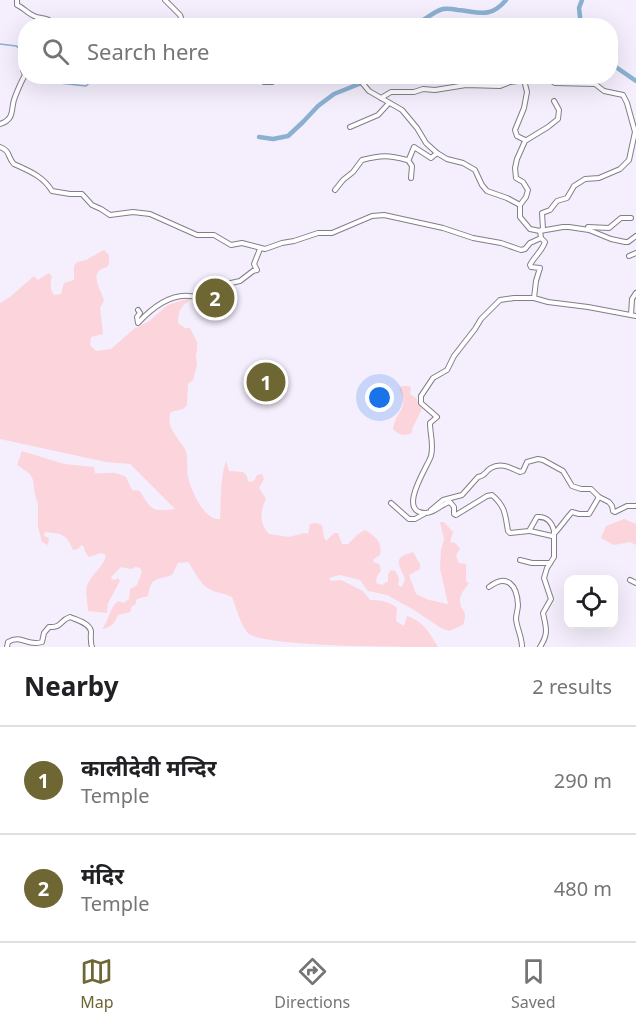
<!DOCTYPE html>
<html lang="en">
<head>
<meta charset="utf-8">
<style>
  body { margin:0; font-family:"Noto Sans","Noto Sans Devanagari",sans-serif; background:#f6f6f6; color:#202124 }
  .controls { position:absolute; right:18px; bottom:18px; display:grid; overflow:hidden; border-radius:12px; box-shadow:0 6px 24px #0002 }
  .controls button { width:54px; height:54px; display:grid; place-items:center; padding:0; border:0; border-bottom:2px solid #e0e0e0; background:#fff; color:#202124; font:30px sans-serif }
  .you { position:absolute; left:380px; top:398px; width:21px; height:21px; margin:-15px; border:4px solid #fff; border-radius:50%; background:#1a73e8; box-shadow:0 0 0 9px #1a73e833 }
  .badge { display:grid; place-items:center; width:39px; height:39px; border-radius:50%; background:#6e6633; color:#fff; font-size:20px; font-weight:700 }
  .pin { position:absolute; translate:-50% -50%; border:3px solid #fff; box-shadow:0 2px 6px #0006 }
  .list { margin:0; padding:0; list-style:none }
  h2 { display:flex; justify-content:space-between; align-items:center; height:78px; margin:0; padding:0 24px; font-size:26px }
  h2 small { font-size:20px; font-weight:400; color:#757577 }
  .list li { display:grid; grid-template-columns:39px 1fr auto; gap:18px; align-items:center; box-sizing:border-box; height:108px; padding:0 24px; border-top:2px solid #e0e0e0 }
  .list b { display:block; font-size:22px; white-space:nowrap }
  .list p { margin:0; font-size:20px; white-space:nowrap; color:#757577 }
  .list em { font-size:20px; font-style:normal; color:#757577 }
  .icon { flex:none; width:33px; height:33px; fill:none; stroke:currentColor; stroke-width:2; stroke-linecap:round; stroke-linejoin:round }
  .map { position:relative; flex:none; width:636px; height:647px; overflow:hidden }
  .search { position:absolute; background:#fff; box-shadow:0 6px 24px #0002; left:18px; right:18px; top:18px; height:66px; display:flex; align-items:center; gap:15px; box-sizing:border-box; padding:0 21px; border-radius:24px; color:#757577; font-size:22px }
  .sheet { height:294px; background:#fff }
  nav { display:flex; justify-content:space-around; align-items:center; box-sizing:border-box; height:84px; border-top:2px solid #e0e0e0; background:#fff; font-size:16px; color:#757577 }
  nav a { display:grid; justify-items:center; gap:3px }
  nav .on { color:#6e6633 }
  .map>svg:first-child { display:block }
  .green { fill:#fbd5db }
  .lines { fill:none; stroke-linecap:round; stroke-linejoin:round }
  .stream { stroke:#8bb1d1; stroke-width:1.5 }
  .river { stroke:#8bb1d1; stroke-width:4.5 }
  .minor-casing { stroke:#837d8b; stroke-width:6 }
  .minor { stroke:#fff; stroke-width:4 }
</style>
</head>
<body>
<div class="map">
<svg width="636" height="647" viewBox="0 0 636 647">
  <rect width="100%" height="100%" fill="#f5eefd"/>
  <g class="green">
    <path d="M104,250L109,255V263L107,267C87,272 101,288 104,301L100,308L103,334L91,337L90,345L96,351L111,349L135,328L148,322L168,305L186,299L191,300C179,307 179,311 178,323L185,328H190L197,342V351L196,355L197,365L193,380L188,384L187,405L183,409L171,412C165,428 178,437 185,449C189,457 186,469 188,477C191,490 204,521 220,519C221,500 220,479 226,461L229,471L243,472L247,476L248,482L254,481L257,475L262,474L264,479L259,488L266,499C260,512 259,523 269,534L289,537L305,533L308,534L310,524L316,523L322,525L324,537L326,541L334,533H338L342,544H348L358,534L365,530C375,536 383,542 380,555L374,559L373,562L379,564L381,571L377,576L376,583L382,585L388,581V574L391,570L395,571L399,578L398,585L402,587L405,579C398,562 393,558 413,552L420,564V569L409,575L416,594L429,600L448,604L440,568L441,550L444,539L440,522H444L453,532L450,542L455,543L460,548L456,556L459,563L466,564V581L469,583C466,588 459,595 460,601C460,612 469,609 463,625L449,631L441,628L414,610L387,595L368,591L360,580L340,575L329,578L331,581L341,580L363,591L370,600C380,600 389,601 397,608L396,621L404,626L407,616C424,622 429,632 438,647C404,647 270,647 249,634C241,627 236,607 232,597C224,593 216,593 209,589C200,584 194,570 188,562L178,563L172,575C156,580 151,577 148,596L137,599L135,605L132,606L130,612L118,615C114,624 112,627 102,629C109,621 109,608 118,601L124,603L129,599L130,589L137,585L142,572L140,568L136,567L131,569L121,567L112,576L111,579L115,580L118,578L120,581L108,603L107,613L88,611C88,604 85,592 87,586C91,574 104,567 106,555L101,553L89,557L85,552L84,547L81,545L78,549L73,550C66,533 62,534 45,532L44,536L49,538L48,545L42,542L38,527V504L35,495L33,480L30,474L17,465L22,451L64,464L94,467L95,473C100,474 103,473 108,473C114,472 121,474 126,477L132,490L140,491C151,510 152,512 175,509L130,464L106,462L0,439V303L10,297L34,276L38,280L49,273L52,277C50,284 50,289 54,295L61,294L64,283L74,280V266L77,262C88,261 93,255 104,250Z"/>
    <path d="M402,386H409L411,388L410,394L416,398L422,409L412,429V433C404,436 400,436 393,429C396,409 410,411 399,388Z"/>
    <path d="M624,519L636,524V545L630,542L614,545L601,538L606,526Z"/>
  </g>
  <g class="lines">
    <g class="stream">
      <path d="M0,44L16,46L26,52"/>
      <path d="M50,76L59,83L86,86L97,76"/>
    </g>
    <g class="river">
      <path d="M385,26L391,23L399,26"/>
      <path d="M408,26C421,25 431,12 443,9C448,8 453,9 458,10C479,12 490,19 506,0"/>
      <path d="M581,26L579,8L582,0"/>
      <path d="M610,63L636,81"/>
      <path d="M259,137L273,139L288,136L303,122L318,106L334,94L359,84L362,76"/>
    </g>
    <defs>
      <g id="minor">
        <path d="M17,0V5C24,8 27,13 34,16C38,18 44,18 49,20L52,26"/>
        <path d="M165,0L180,15L184,26"/>
        <path d="M357,23L358,26"/>
        <path d="M260,76L264,82H272L285,76"/>
        <path d="M354,76L359,79L369,91L402,110L417,128L426,143L437,153L447,159L463,163L475,170L482,185L487,191L507,198L520,205V217L530,229L540,231L563,227H569L589,230L611,239L625,242H628L636,236"/>
        <path d="M543,76L555,83L595,84L604,91L623,95L627,103L635,132L629,160L620,169L599,178L585,179L574,186L567,198L557,201L550,210L542,213L543,229L540,231L541,238L545,242C542,251 534,257 530,265L531,267L540,268L536,281L534,298L548,302L588,307L636,316"/>
        <path d="M524,80L527,92L524,108L515,130L517,136L525,140"/>
        <path d="M381,98L391,92H414L423,89L435,90L466,85L500,86L510,82L524,80L531,76"/>
        <path d="M0,124C16,119 10,108 15,97C18,89 21,82 25,75L23,70L26,65"/>
        <path d="M350,127L378,115L389,103"/>
        <path d="M0,147C11,151 7,157 14,164C29,171 43,176 52,191L70,194H82L92,205L101,209L110,215L133,212L150,214L197,235H214L231,245L242,243L265,249L282,243L294,241L318,233H332L372,216L384,215L443,228L473,238L501,243L521,250L525,249L530,243L541,238"/>
        <path d="M408,160L412,166L411,178"/>
        <path d="M335,190L343,180L353,172L362,160C381,155 389,155 407,160L409,159L414,147L431,158L437,153"/>
        <path d="M520,205L526,197L528,190L523,182L516,178L515,168L517,159L525,141L548,127L558,119L559,110L554,101"/>
        <path d="M588,227L609,228L621,218H631"/>
        <path d="M629,256L636,253"/>
        <path d="M534,298H514L500,300L481,319L475,329L454,356L447,370L433,378L421,396V403L437,417L430,423C430,434 434,445 431,456C428,466 397,511 424,513C434,514 441,504 450,502L454,507V514L456,515L487,496L492,495C506,507 505,515 508,531L510,533L529,531L537,517C546,516 552,522 554,531V557L547,568L544,578L551,599L543,613C546,628 549,633 540,647"/>
        <path d="M138,310L140,313L137,317L138,323C151,309 169,294 189,296C194,296 199,297 204,298L210,293L217,292L231,283L240,281L253,271L257,270L254,264L260,249"/>
        <path d="M631,315L632,299L636,293"/>
        <path d="M391,503L409,519H415L424,514"/>
        <path d="M431,510L443,500L462,495L478,477C487,475 484,472 491,468C501,462 511,468 520,472L523,471L527,462L538,459L543,460L563,471L572,486L581,489H591L599,497L609,502L612,506L613,511L615,512L627,506H636"/>
        <path d="M530,531L552,536C559,529 565,520 572,512L579,514H589L599,497"/>
        <path d="M520,560L532,563H550"/>
        <path d="M630,580L636,583"/>
        <path d="M489,587C507,573 517,585 518,605C518,610 516,614 516,619C517,629 522,637 522,647"/>
        <path d="M7,647L8,642C22,634 27,647 42,642L44,633L49,627C62,628 60,620 70,617C77,620 89,623 91,631C91,637 90,642 92,647"/>
      </g>
    </defs>
    <use href="#minor" class="minor-casing"/>
    <use href="#minor" class="minor"/>
  </g>
</svg>
<div class="controls">
<button><svg class="icon" aria-label="locate" viewBox="0 0 24 24"><circle cx="12" cy="12" r="6"/><path d="M12 2v4M12 18v4M2 12h4M18 12h4"/></svg></button>
</div>
<div class="you"></div>
<div class="pin badge" style="left:266px;top:382px">1</div>
<div class="pin badge" style="left:215px;top:298px">2</div>
<div class="search"><svg class="icon" aria-label="search" viewBox="0 0 24 24"><circle cx="10" cy="10" r="6"/><path d="M15 15l6 6"/></svg>Search here</div>
</div>
<section class="sheet">
<h2>Nearby<small>2 results</small></h2>
<ul class="list">
<li><span class="badge">1</span><div><b>कालीदेवी मन्दिर</b><p>Temple</p></div><em>290 m</em></li>
<li><span class="badge">2</span><div><b>मंदिर</b><p>Temple</p></div><em>480 m</em></li>
</ul>
</section>
<nav>
<a class="on"><svg class="icon" aria-label="map" viewBox="0 0 24 24"><path d="M3 6l6-2 6 2 6-2v14l-6 2-6-2-6 2zM9 4v14M15 6v14"/></svg>Map</a>
<a><svg class="icon" aria-label="directions" viewBox="0 0 24 24"><path d="M12 3l9 9-9 9-9-9zM9 14v-3h6M13 9l2 2-2 2"/></svg>Directions</a>
<a><svg class="icon" aria-label="saved" viewBox="0 0 24 24"><path d="M7 4h10v16l-5-4-5 4z"/></svg>Saved</a>
</nav>
</body>
</html>
